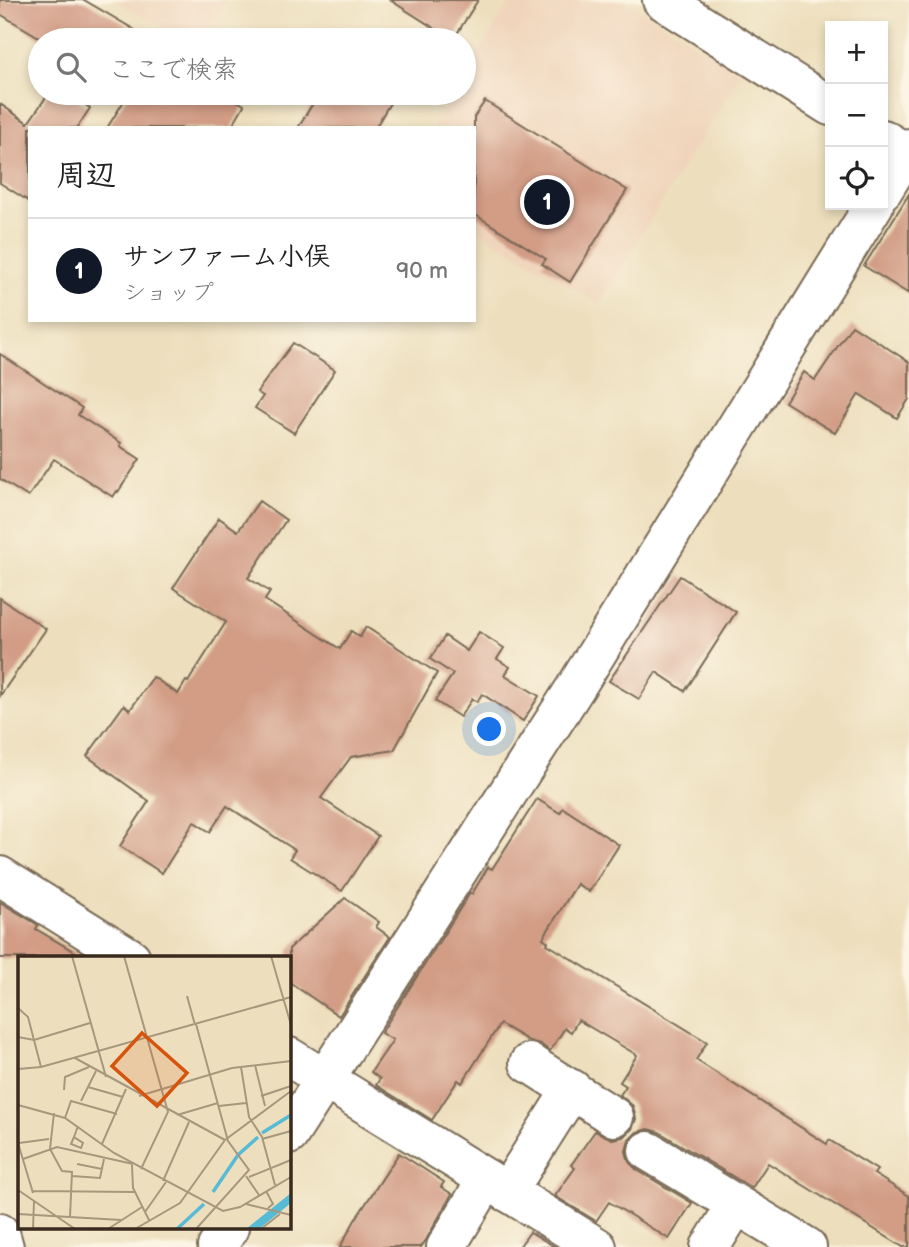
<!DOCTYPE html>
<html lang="ja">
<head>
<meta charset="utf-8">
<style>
  body { margin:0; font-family:"Balsamiq Sans","Klee One",sans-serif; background:#f2f2f2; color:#222 }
  .controls { position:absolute; right:21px; top:21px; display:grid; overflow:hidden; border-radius:0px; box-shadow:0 4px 10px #0003 }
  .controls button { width:63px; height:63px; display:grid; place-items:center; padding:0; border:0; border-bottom:2px solid #e0e0e0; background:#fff; color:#222; font:35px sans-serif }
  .you { position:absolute; left:490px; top:730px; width:24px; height:24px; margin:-18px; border:5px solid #fff; border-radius:50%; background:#1a73e8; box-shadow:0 0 0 10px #1a73e833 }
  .badge { display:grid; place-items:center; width:46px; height:46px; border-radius:50%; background:#111827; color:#fff; font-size:23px; font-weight:700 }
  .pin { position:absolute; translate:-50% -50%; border:4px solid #fff; box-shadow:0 2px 7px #0006 }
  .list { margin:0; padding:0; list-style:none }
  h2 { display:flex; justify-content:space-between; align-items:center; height:91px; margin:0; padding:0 28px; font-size:30px }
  h2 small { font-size:23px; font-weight:400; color:#767676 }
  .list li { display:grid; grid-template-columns:46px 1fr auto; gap:21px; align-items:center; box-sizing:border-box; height:105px; padding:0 28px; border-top:2px solid #e0e0e0 }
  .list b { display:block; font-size:26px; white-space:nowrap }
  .list p { margin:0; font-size:23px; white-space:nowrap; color:#767676 }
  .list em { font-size:23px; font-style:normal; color:#767676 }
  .icon { flex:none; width:38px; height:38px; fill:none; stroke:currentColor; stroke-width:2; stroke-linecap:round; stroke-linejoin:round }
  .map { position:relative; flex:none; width:909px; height:1247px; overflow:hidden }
  .search { position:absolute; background:#fff; box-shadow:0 4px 10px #0003; left:28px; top:28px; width:448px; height:77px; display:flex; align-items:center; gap:18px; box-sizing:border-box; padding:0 24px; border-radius:38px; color:#767676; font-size:26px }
  .panel { position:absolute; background:#fff; box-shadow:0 4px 10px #0003; left:28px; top:126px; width:448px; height:196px; border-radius:0px }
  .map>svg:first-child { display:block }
  .built { fill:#f0d5bc }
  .building { fill:#d29c85 }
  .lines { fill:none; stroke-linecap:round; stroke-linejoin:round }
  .minor-casing { stroke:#796956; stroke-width:42 }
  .secondary-casing { stroke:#796956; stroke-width:42 }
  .minor { stroke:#fff; stroke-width:38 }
  .secondary { stroke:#fff; stroke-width:38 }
  .inset-river { fill:none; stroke:#58bbd6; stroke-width:3.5 }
  .inset-road { fill:none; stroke:#a6977d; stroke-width:2 }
  .view { fill:#d7540e; fill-opacity:0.15; stroke:#d7540e; stroke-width:3.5 }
  .inset-edge { fill:none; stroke:#3b2a1e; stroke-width:3.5 }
</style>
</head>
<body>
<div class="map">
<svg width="909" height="1247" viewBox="0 0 909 1247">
  <rect width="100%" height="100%" fill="#fcf5e5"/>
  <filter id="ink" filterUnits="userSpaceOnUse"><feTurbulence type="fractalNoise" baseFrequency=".0143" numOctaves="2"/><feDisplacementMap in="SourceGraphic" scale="14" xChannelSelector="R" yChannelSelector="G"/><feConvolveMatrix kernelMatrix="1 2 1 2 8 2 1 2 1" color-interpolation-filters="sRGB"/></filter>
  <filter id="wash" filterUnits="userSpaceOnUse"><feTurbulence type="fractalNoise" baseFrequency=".00686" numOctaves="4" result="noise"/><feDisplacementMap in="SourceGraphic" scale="28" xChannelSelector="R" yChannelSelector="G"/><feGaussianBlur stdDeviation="1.57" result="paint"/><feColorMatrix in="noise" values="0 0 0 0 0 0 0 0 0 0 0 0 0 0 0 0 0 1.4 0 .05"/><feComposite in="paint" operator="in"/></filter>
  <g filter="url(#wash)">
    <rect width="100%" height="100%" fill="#eddfbd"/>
    <g class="built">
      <path d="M114,0H226L201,40H184Z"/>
      <path d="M511,0H624L742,73L599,304L474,228V128H432L454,93H464V76Z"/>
    </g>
    <g id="blocks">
      <g class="building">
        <path d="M0,0H84L152,40H44L0,14Z"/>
        <path d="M390,0H478L453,40Z"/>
        <path d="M49,93H67L90,108L77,128H30V202L0,183V104L28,123Z"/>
        <path d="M129,93H224L244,105L231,128H107Z"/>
        <path d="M319,93H373L390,103L375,128H298Z"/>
        <path d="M485,101L627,190L570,282L542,264L546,259L474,214V117Z"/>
        <path d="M909,194V294L864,266Z"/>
        <path d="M852,325L909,362V399L897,418L859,394L835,433L785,402L804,372L815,380Z"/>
        <path d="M293,343L335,370L294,433L255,408L263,396L257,392Z"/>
        <path d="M0,354L82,408L78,415L121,443L120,446L140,459L118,492L117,491L113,497L54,459L28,497L0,479Z"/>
        <path d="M259,501L286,520L248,578L270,592L265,600L340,649L351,631L360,637L366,627L437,673L394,750L351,757L321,798L378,836L342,891L290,858L295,850L227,806L210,832L194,822L162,873L120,846L149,801L87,756L124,705L130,710L153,677L178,694L186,681L188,682L226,622L173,588L219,518L238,531Z"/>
        <path d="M680,576L736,612L685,691L656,672L639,699L609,681Z"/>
        <path d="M0,598L46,629L0,696Z"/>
        <path d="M479,632L504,648L497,659L510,667L505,675L539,696L523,721L482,694L477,702L472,699L460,717L435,701L453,674L430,659L445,636L467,651Z"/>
        <path d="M537,799L560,813L563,808L619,845L589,892L577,884L543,938L548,942L547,944L707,1042L696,1060L827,1144L829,1140L877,1170L874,1174L909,1196V1247H903L768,1163L752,1188L659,1132L649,1129L637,1132L629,1140L626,1151L629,1162L637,1170L692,1203L669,1239L609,1202L596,1221L555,1196L575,1168L571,1165L595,1131L612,1139L623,1137L632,1129L636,1119L633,1106L620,1095L626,1086L620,1082L637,1055L578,1020L571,1032L565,1028L550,1051L540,1044L529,1041L500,1024L462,1083L458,1080L432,1120L376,1085L380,1079L371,1072L393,1040L381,1033L470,893L472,894L488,867L492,869Z"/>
        <path d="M345,898L379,922L376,927L390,937L339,1016L289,982V949Z"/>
        <path d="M0,902L38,925L36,929L85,958H0Z"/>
        <path d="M399,1153L444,1182L441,1187L452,1194L426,1240L421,1247H340L355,1220Z"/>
        <path d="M530,1232L555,1247H519Z"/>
      </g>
    </g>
  </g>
  <g filter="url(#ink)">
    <use href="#blocks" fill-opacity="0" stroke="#796956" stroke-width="2"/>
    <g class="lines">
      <defs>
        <g id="minor">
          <path d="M883,190L909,148"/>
          <path d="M0,876L131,958"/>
          <path d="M289,1057L597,1247"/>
          <path d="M529,1063L614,1117"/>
          <path d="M289,1135L579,682L874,205"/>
          <path d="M648,1151L807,1247"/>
          <path d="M507,1192L572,1089"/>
          <path d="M0,1233L4,1247"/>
          <path d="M217,1247L229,1228"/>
          <path d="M446,1247L487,1179"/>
          <path d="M710,1247L736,1205"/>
        </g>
        <g id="secondary">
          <path d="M662,0L830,106"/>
          <path d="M883,139L909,155"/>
        </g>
      </defs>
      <use href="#minor" class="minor-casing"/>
      <use href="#secondary" class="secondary-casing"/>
      <use href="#minor" class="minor"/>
      <use href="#secondary" class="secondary"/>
    </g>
  </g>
  <g transform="translate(18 956)">
    <rect width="273" height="273" fill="#eddfbd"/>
    <path d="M273,237V247L241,273H228Z" fill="#58bbd6"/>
    <path class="inset-river" d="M244,177L273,159M195,236L220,199L240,181M159,273L186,248"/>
    <path class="inset-road" d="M54,0L88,121M106,0L150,156L123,213M253,0L273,69M169,40L177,69M0,52L10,61L23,111M178,68L210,185L231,214L178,273M0,81L16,84L72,67M57,102L207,184M237,109L247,150M223,111L231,161L244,181L257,229M0,113L23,111L273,41M70,131L105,141M46,134L47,121L71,111M121,140L214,112L273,105M243,140L273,130M63,145L78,115M0,149L47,162L96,197L205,255L222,251L273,221M201,150L228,147M36,157L32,193L44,215L54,216L52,261M159,159L200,147M47,162L53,145L99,158M56,181L53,188L63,192L65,187L56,181L60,170M244,183L273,175M0,187L15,237M1,187L31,183M84,188L108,133M5,203L39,191L115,208M59,208L84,213M114,209L115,232L131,264M54,220L82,222L86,203M228,220L241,239M231,221L273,204M145,225L171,166M0,234L57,273M15,235L117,236M248,235L255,248L250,252M228,248L273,259M127,256L148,226M0,258L103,264M15,273L16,245M90,273L124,251M117,273L162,247L207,184L273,135M243,273L262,258"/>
    <path class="view" d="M124,77L169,117L139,150L94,110Z"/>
    <rect width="273" height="273" class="inset-edge"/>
  </g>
</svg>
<div class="controls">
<button>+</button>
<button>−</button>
<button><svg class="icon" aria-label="locate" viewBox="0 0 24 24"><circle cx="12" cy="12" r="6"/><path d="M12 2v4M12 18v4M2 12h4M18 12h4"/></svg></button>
</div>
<div class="you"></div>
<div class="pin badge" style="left:547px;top:202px">1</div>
<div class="search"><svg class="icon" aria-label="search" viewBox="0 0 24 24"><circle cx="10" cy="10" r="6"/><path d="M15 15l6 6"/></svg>ここで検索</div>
<section class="panel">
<h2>周辺<small></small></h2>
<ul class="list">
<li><span class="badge">1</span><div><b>サンファーム小俣</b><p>ショップ</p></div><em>90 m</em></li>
</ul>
</section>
</div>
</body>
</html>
